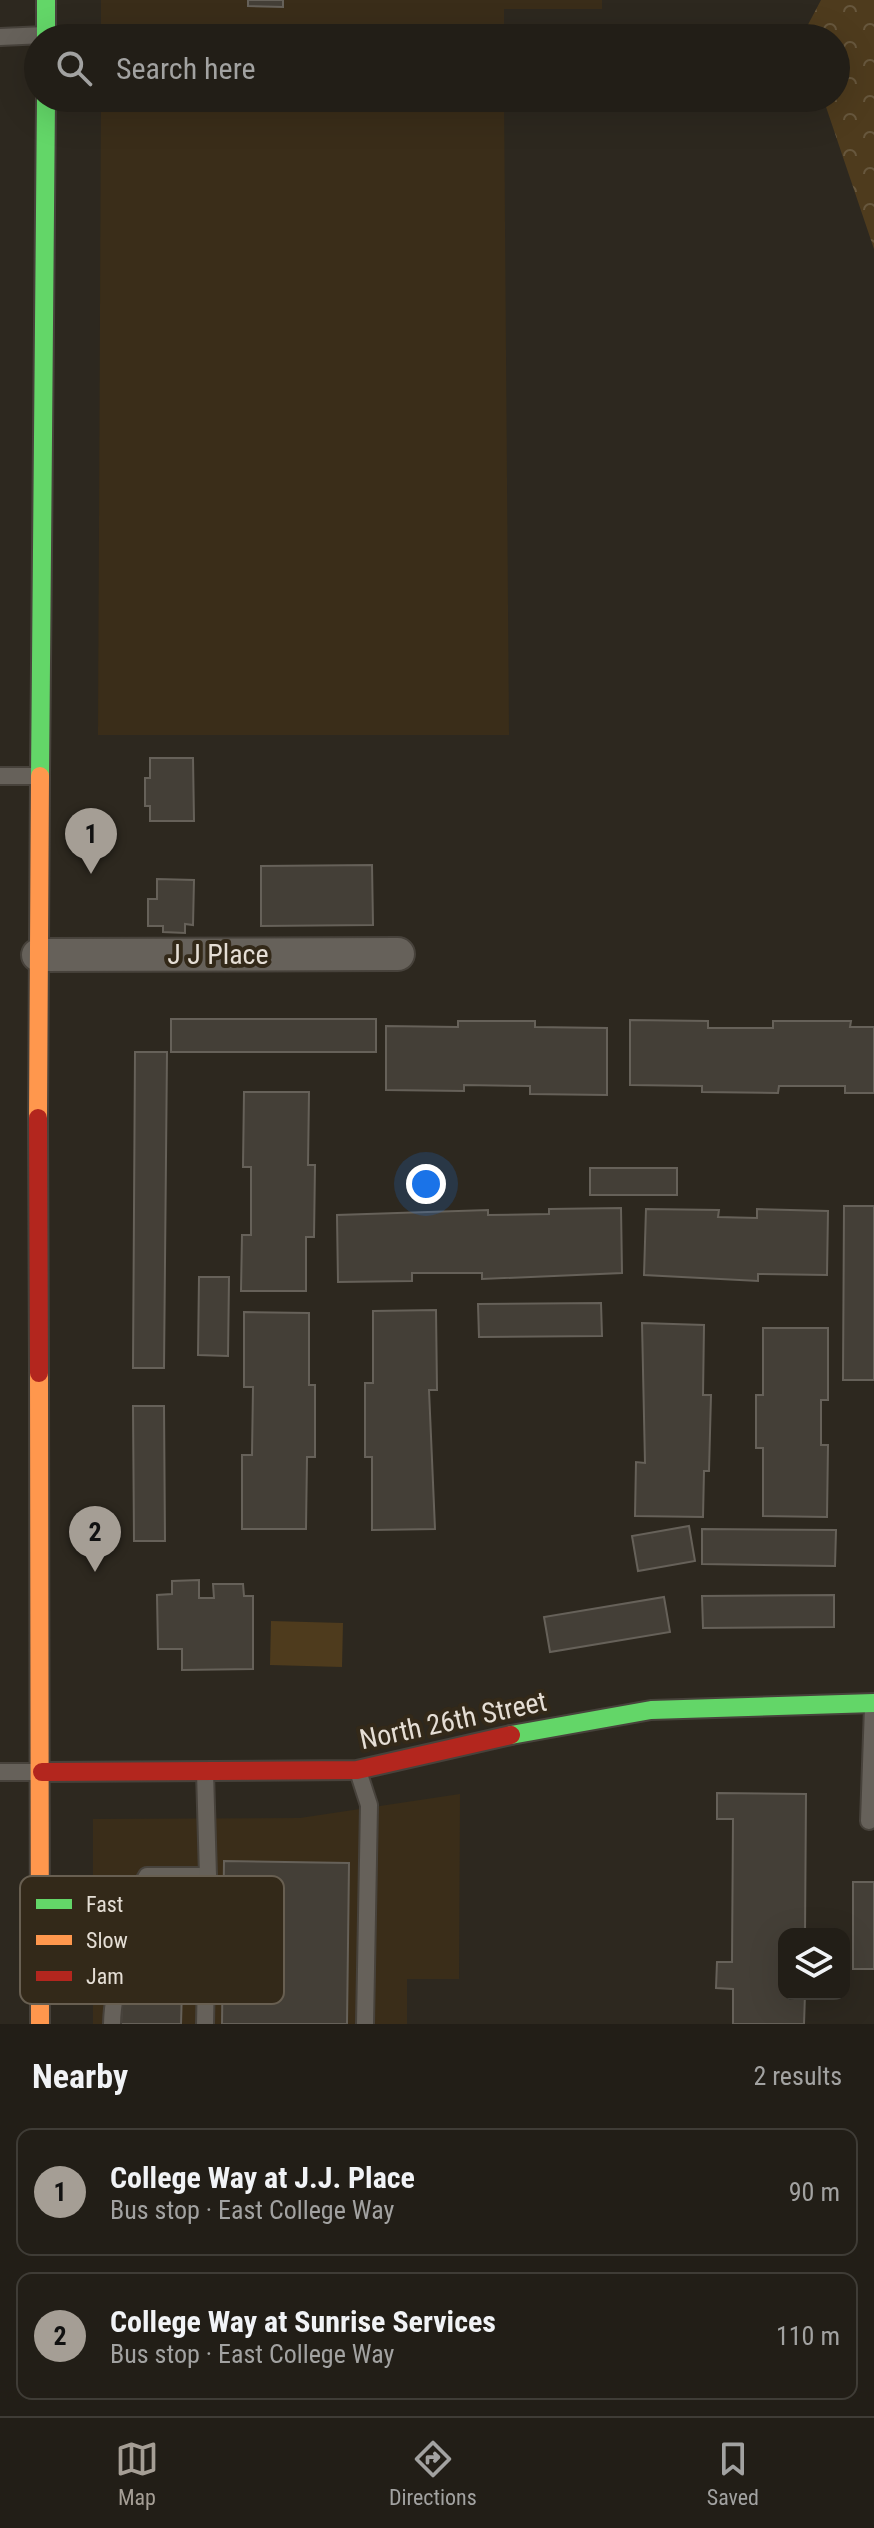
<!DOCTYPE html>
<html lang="en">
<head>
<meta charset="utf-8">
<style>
  body { margin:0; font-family:"Roboto Condensed",sans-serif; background:#2e2b24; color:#f1f3f6 }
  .controls { position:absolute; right:24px; bottom:24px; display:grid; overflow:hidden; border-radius:16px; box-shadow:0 8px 32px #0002 }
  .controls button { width:72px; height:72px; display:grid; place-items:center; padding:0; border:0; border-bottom:2px solid #3f3c36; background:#221e17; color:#f1f3f6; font:40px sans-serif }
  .you { position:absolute; left:426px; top:1184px; width:28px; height:28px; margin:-20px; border:6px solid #fff; border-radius:50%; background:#1a73e8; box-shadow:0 0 0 12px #1a73e833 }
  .badge { display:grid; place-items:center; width:52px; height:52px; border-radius:50%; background:#a59e95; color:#111; font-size:26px; font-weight:700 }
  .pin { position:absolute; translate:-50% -66px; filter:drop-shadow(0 2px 4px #0008) }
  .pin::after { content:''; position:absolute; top:42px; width:28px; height:24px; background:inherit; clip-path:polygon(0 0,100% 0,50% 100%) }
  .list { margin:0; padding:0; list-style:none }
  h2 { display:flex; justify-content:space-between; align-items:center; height:104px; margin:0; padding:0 32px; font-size:34px }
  h2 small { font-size:26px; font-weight:400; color:#a2a2a1 }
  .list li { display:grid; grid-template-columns:52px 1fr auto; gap:24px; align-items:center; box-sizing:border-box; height:128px; margin:0 16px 16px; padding:0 16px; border:2px solid #3f3c36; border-radius:16px }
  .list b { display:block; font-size:30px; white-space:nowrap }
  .list p { margin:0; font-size:26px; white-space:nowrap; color:#a2a2a1 }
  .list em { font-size:26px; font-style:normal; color:#a2a2a1 }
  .icon { flex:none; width:44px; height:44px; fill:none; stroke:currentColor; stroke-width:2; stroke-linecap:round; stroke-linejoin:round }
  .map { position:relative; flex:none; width:874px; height:2024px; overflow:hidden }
  .search { position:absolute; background:#221e17; box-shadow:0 8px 32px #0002; left:24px; right:24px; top:24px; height:88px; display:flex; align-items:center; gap:20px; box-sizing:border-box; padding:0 28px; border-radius:44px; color:#a2a2a1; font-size:30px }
  .sheet { height:392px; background:#221e17 }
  nav { display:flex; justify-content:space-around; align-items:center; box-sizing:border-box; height:112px; border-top:2px solid #3f3c36; background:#221e17; font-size:22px; color:#a2a2a1 }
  nav a { display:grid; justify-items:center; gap:4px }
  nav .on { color:#a59e95 }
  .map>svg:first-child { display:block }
  .built { fill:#3a2d19 }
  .forest { fill:url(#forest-crowns) }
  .green { fill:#4e3b1d }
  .building { fill:#443f37; stroke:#666159; stroke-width:2 }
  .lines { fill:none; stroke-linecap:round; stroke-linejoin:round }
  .lane-casing { stroke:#47423b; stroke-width:20 }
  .street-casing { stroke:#47423b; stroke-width:36 }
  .fast-casing { stroke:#47423b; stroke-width:22 }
  .slow-casing { stroke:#47423b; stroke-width:22 }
  .jam-casing { stroke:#47423b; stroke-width:22 }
  .lane { stroke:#66615a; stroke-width:16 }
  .street { stroke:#66615a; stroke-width:32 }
  .fast { stroke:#63d668; stroke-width:18 }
  .slow { stroke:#ff974d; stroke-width:18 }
  .jam { stroke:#b3261e; stroke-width:18 }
  .labels { text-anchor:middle; stroke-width:8; stroke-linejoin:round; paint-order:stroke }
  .street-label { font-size:28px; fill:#e5ded5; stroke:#332919 }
  .key { fill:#332919; stroke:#685f51; stroke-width:2 }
  .key-label { font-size:22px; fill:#e5ded5 }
</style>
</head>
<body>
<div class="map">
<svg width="874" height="2024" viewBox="0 0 874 2024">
  <defs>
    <pattern id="forest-crowns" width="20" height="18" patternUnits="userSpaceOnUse" patternTransform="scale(2)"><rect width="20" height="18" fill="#4e3b1d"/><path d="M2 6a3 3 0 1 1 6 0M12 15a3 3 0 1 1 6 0" fill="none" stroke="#67573d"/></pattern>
  </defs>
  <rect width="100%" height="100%" fill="#2d281f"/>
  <g class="built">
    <path d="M101,0H602V9H504V38H101Z"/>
    <path d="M101,98H504L509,735H98Z"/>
    <path d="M460,1794L459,1979H407V2024H93V1819L300,1818Z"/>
  </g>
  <path class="forest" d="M821,0H874V249L823,98H836V38L802,36Z"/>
  <path class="green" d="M271,1621L343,1623L342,1667L270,1665Z"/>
  <g class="building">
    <path d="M248,0H283V7L248,6Z"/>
    <path d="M150,758H193L194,821H150V806H145V778H150Z"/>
    <path d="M372,865L373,925L261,926V866Z"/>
    <path d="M157,879L194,880L193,925L185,924V933L163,932V926H148V899H157Z"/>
    <rect x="171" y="1019" width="205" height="33"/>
    <path d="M630,1020L708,1021V1028H773V1021H851L850,1027H874V1093H845V1086H779L778,1093L702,1092V1086L630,1085Z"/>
    <path d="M458,1021H535V1027L607,1028V1095L530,1094V1086L464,1085V1091L386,1090V1026L458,1027Z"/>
    <path d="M135,1052H167L164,1368H133Z"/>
    <path d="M244,1092H309L308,1165H315L314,1237H306V1291H241L242,1235H251V1167H243Z"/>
    <rect x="590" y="1168" width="87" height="27"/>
    <path d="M844,1206H874V1380H843Z"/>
    <path d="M621,1208L622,1273L482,1279V1273H412V1281L338,1282L337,1215L488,1210V1215L549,1214V1209Z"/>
    <path d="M646,1209L719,1210L718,1217L757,1218V1209L828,1211L827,1275L758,1274V1281L644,1275Z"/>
    <path d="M199,1277H229L228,1356L198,1355Z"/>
    <path d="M601,1303L602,1336L479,1337L478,1304Z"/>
    <path d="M436,1310L437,1390H429L435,1529L372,1530V1457H365V1383H373V1311Z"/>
    <path d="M244,1312L309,1313V1385H315V1457H307L306,1529H242V1455H252L253,1387H244Z"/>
    <path d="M642,1323L704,1325L703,1395H711L709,1471H704L703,1517L635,1516L636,1462L645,1463Z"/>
    <path d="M763,1328H828V1400H821V1445H828L827,1517L763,1516V1448H756V1395H763Z"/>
    <path d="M133,1406H164L165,1541H134Z"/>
    <path d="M689,1526L695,1561L638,1571L632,1536Z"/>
    <path d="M702,1529L836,1530L835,1566L702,1564Z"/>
    <path d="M199,1580V1598H214L213,1584H243L244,1596H253V1669L182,1670V1649H158L157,1595L172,1594V1581Z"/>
    <path d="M834,1595V1627L703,1628L702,1596Z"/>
    <path d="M664,1597L670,1632L550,1652L544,1617Z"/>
    <path d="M717,1793L806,1794L805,1934H784V1994H805L804,2024H733V1989L716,1988L717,1962H732L733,1819H717Z"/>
    <path d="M224,1861L349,1863L347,2024H222Z"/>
    <rect x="853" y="1882" width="21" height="87"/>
    <path d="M122,1987L182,1988L181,2024H121Z"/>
  </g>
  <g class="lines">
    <defs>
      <g id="lane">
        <path d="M0,37L45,35"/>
        <path d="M0,776H38"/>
        <path d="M358,1771L369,1805L365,2024"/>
        <path d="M0,1772H38"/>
        <path d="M869,1821L873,1707"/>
        <path d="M112,2024C113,1989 120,1987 129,1956C137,1929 131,1901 147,1876H208"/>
        <path d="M205,2024L208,1876L205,1772"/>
      </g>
      <path id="street" d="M38,955L398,954"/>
      <g id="fast">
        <path d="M46,0V38"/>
        <path d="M40,776L46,98"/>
        <path d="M511,1735L651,1710L874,1703"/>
      </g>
      <g id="slow">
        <path d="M38,1118L40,776"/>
        <path d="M39,1373L40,2024"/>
      </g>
      <g id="jam">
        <path d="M38,1118L39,1373"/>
        <path d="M42,1772L357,1770L511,1735"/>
      </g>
    </defs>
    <use href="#lane" class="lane-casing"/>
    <use href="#street" class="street-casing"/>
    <use href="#fast" class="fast-casing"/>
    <use href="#slow" class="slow-casing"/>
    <use href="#jam" class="jam-casing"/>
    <use href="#lane" class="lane"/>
    <use href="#street" class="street"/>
    <use href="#fast" class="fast"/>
    <use href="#slow" class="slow"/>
    <use href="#jam" class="jam"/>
  </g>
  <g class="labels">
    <g class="street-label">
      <text x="218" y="964">J J Place</text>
      <text transform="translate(453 1720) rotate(-12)" y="10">North 26th Street</text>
    </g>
  </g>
  <rect x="20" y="1876" width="264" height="128" rx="12" class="key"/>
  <rect x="36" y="1899" width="36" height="10" fill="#63d668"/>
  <rect x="36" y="1935" width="36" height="10" fill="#ff974d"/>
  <rect x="36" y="1971" width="36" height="10" fill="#b3261e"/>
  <g class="key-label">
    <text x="86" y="1912">Fast</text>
    <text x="86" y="1948">Slow</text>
    <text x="86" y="1984">Jam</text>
  </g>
</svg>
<div class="controls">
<button><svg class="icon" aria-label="layers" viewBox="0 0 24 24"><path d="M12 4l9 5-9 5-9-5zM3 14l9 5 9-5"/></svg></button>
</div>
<div class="you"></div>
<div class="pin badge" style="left:91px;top:874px">1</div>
<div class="pin badge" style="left:95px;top:1572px">2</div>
<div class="search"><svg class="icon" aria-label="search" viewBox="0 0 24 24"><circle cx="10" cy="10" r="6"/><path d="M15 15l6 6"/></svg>Search here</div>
</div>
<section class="sheet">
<h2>Nearby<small>2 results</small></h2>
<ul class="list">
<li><span class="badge">1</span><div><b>College Way at J.J. Place</b><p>Bus stop · East College Way</p></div><em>90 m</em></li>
<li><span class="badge">2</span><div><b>College Way at Sunrise Services</b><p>Bus stop · East College Way</p></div><em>110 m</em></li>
</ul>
</section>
<nav>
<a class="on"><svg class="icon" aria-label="map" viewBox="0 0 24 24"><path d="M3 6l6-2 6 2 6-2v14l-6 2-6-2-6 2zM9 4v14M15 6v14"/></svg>Map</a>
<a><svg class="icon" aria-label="directions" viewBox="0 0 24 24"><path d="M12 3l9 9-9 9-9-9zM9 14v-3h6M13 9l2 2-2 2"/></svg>Directions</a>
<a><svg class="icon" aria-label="saved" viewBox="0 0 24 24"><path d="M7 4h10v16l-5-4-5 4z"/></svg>Saved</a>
</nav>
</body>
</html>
